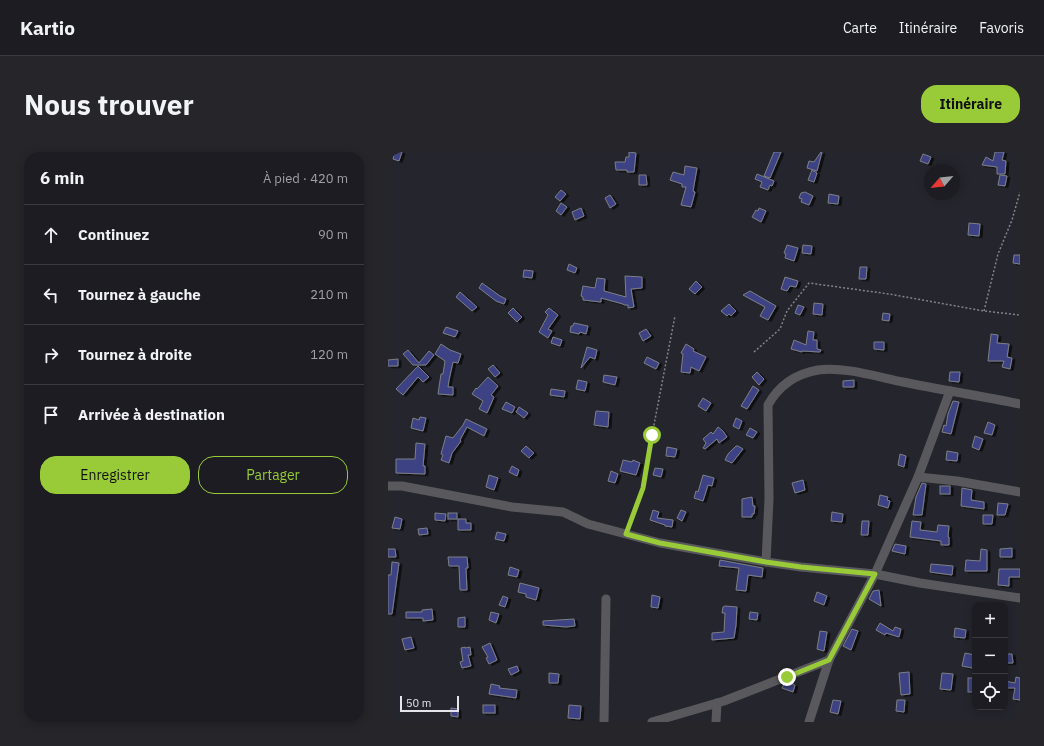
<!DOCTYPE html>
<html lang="fr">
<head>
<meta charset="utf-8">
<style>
  body { margin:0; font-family:"IBM Plex Sans",sans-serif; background:#25252a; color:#f1f3f6 }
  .controls { position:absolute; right:12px; bottom:12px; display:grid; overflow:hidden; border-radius:8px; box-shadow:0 2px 10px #0003 }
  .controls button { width:36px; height:36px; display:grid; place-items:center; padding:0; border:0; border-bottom:1px solid #3a3a40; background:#1c1c22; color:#f1f3f6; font:20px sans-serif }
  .compass { position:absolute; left:536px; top:12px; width:36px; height:36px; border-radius:50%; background:#1c1c22; box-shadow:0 2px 10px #0003; rotate:242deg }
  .scale { position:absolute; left:12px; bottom:10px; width:59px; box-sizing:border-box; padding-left:4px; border:2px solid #e4e5ea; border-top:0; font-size:11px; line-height:14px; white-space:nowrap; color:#e4e5ea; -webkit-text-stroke:3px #25262d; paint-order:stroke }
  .stop { position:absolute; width:12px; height:12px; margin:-9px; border:3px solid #98cb37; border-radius:50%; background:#fff }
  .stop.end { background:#98cb37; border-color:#fff; box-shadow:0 1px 4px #0008 }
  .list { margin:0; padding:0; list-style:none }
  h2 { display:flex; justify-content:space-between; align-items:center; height:52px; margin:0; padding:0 16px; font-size:17px }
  h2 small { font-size:13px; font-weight:400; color:#a0a1a5 }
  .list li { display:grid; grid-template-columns:26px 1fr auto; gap:12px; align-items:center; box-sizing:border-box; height:60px; padding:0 16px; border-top:1px solid #3a3a40 }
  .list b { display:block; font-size:15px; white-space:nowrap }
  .list em { font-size:13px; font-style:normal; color:#a0a1a5 }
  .actions { display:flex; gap:8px; padding:12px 16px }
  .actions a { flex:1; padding:9px 0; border:1px solid #98cb37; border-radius:16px; text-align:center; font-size:14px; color:#98cb37 }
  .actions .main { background:#98cb37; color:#111 }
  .icon { flex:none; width:22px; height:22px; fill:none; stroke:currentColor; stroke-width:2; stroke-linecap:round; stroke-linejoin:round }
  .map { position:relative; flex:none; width:632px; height:570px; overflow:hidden; border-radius:16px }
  header { display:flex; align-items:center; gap:24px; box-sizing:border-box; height:56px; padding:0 20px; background:#1c1c22; border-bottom:1px solid #3a3a40 }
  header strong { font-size:19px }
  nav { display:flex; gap:22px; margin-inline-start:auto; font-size:14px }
  .intro { display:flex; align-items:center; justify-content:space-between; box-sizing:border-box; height:96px; padding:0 24px }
  h1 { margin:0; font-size:28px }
  .button { padding:10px 18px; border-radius:16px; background:#98cb37; color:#111; font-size:14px; font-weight:700 }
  main { display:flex; gap:24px; padding:0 24px }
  aside { flex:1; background:#1c1c22; border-radius:16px; box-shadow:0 2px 10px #0003 }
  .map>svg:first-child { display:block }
  .building { fill:#3d4284; stroke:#7d7f87; filter:url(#shadow) }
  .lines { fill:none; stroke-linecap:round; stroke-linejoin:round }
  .path { stroke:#83848a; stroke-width:1.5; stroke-dasharray:2 2; stroke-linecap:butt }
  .minor { stroke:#59595d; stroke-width:9 }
  .route { stroke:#98cb37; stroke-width:5 }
</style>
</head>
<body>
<header>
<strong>Kartio</strong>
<nav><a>Carte</a><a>Itinéraire</a><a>Favoris</a></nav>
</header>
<div class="intro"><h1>Nous trouver</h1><a class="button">Itinéraire</a></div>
<main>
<aside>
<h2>6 min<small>À pied · 420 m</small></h2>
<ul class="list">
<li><svg class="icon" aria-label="ahead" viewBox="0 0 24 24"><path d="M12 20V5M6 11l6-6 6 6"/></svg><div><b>Continuez</b></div><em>90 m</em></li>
<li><svg class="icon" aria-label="left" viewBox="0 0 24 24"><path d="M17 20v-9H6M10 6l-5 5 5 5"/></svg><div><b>Tournez à gauche</b></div><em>210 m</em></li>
<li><svg class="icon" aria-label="right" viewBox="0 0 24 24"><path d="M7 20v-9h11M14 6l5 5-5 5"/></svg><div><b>Tournez à droite</b></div><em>120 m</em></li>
<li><svg class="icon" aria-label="arrive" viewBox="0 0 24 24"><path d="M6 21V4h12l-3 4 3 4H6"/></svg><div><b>Arrivée à destination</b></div></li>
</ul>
<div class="actions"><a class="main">Enregistrer</a><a>Partager</a></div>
</aside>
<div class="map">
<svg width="632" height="570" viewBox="0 0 632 570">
  <defs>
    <filter id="shadow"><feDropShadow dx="3" dy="1.5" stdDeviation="0" flood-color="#0009"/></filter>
  </defs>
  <rect width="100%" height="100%" fill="#25262d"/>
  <g class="building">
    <path d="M7,0H14L11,9L5,7Z"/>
    <path d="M241,0L248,1L246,20H239V18H228L227,10H237L238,5H241Z"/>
    <path d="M386,0H393L382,26L376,24Z"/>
    <path d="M433,0H434L429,19L419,16L421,9L426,10Z"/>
    <path d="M607,0H616L614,8L618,9L617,22H609V15L594,13L598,5L605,9Z"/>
    <path d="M535,2L543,5L540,12L532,9Z"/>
    <path d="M297,14L309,16L305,39L307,40L303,55L293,53L298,35H294V32L282,28L285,20L296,23Z"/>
    <path d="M424,18L429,21L426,30L420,28Z"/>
    <path d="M369,22L386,29L384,34L382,33L380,38L372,35L374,30L367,27Z"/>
    <path d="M251,23H258L259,33H251Z"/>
    <path d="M612,23L619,24L617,34L610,33Z"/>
    <path d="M173,38L178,42L172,49L167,45Z"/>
    <path d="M417,40L425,44L421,53L413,50L414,47L411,46L413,41Z"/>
    <path d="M441,42L451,44L450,52L440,51Z"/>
    <path d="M222,43L228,52L222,56L217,46Z"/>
    <path d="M173,51L179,55L173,63L168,59Z"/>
    <path d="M193,56L196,64L187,68L184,60Z"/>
    <path d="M371,56L378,59L373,70L364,65L368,58L370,59Z"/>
    <path d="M581,71L592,72L591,84L580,83Z"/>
    <path d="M399,93L410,96L406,109L397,106L398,102L396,101Z"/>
    <path d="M415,93L424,94L423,102L414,101Z"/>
    <path d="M626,103H632V112L625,111Z"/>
    <path d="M181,112L189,116L187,121L179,118Z"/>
    <path d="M472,115H479L478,127H471Z"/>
    <path d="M136,118L145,119L144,126L135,125Z"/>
    <path d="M237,124L254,125V136L243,137L246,155L240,156V153H236L235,152L213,146V150L195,148V145L193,144L195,134L207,136L209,126L217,127L216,139L238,145Z"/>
    <path d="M397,125L410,129L408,135L402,134L399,139L393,137Z"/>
    <path d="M308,129L314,135L307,142L301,137Z"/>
    <path d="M94,131L112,144L118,147L116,152L108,149L91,136Z"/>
    <path d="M362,139L388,154L380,168L372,164L377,155L355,143Z"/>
    <path d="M72,140L89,155L84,159L68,145Z"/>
    <path d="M426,151L435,152L434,163L425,162Z"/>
    <path d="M341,152L348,159L343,164L341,162L339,164L333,159Z"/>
    <path d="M410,153L416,155L412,163L407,161Z"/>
    <path d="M125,156L134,165L129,170L120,161Z"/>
    <path d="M161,156L170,163L160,177L164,179L160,186L151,180L160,163L157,160Z"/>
    <path d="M495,161L502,162L501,169L494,168Z"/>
    <path d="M186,171L200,174L198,182L192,180L191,182L182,180L183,174H185Z"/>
    <path d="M58,175L70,179L67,185L55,181Z"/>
    <path d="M258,177L263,184L255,189L251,181Z"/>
    <path d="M420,179L426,180L425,188H429V197L433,198L432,200L414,199V200L403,197L406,188L418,193Z"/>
    <path d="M603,182L610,183L609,191L621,192L619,205L624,206L622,217L614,215L616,209H600Z"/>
    <path d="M165,185L174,188L172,194L163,191Z"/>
    <path d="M486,190H496V198L486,197Z"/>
    <path d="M53,192L62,198L73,202L70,211L65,210L61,228L60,235H65V243L50,242L53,222H55L57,209L47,202Z"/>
    <path d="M298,192L306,197L305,199L318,205L311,219L303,215L302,221L293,220L295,202L293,201Z"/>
    <path d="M199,195L209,198L207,207L202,205L193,216Z"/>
    <path d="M20,198L31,211L41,199L46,203L38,213H25L15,202Z"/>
    <path d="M259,205L271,211L268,217L256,211Z"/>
    <path d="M10,207V214H0V208Z"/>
    <path d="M105,213L112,221L107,225L100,217Z"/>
    <path d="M30,214L41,225L35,230L30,225L15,243L8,237Z"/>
    <path d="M369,220L376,227L371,233L364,225Z"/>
    <path d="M562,220H572L571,230L561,229Z"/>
    <path d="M216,223L229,225L227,233L215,230Z"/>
    <path d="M100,225L110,234L103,243L106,245L99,261L91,257L95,249L84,242L88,236L89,237Z"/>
    <path d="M190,228L199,230L197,239L188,237Z"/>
    <path d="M466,228V235H455V229Z"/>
    <path d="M365,234L371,238L359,257L353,254Z"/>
    <path d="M163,237L177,239L176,245L162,243Z"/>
    <path d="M315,246L323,251L318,259L310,254Z"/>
    <path d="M565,249L571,250L563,282L554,280L556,273L558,274L560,262Z"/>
    <path d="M118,250L127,255L124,261L114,257Z"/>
    <path d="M131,255L140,261L136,266L128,260Z"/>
    <path d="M208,259L221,260L220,275L206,273Z"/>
    <path d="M32,265L38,266L35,279L23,276L25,266L31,268Z"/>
    <path d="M348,266L354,269L351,277L345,274Z"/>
    <path d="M78,267L99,277L96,284L79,275L72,288L73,289L64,301L61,311L53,308L55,303L53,302L58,284L65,286L75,273Z"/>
    <path d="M600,270L607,273L604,283L596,281Z"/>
    <path d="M330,275L335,279L339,285L331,291L329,287L317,297L315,296L318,291L315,287L323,280L325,282Z"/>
    <path d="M362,276L369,280L365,286L358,283Z"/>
    <path d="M587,284L595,287L591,298L584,295Z"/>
    <path d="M28,291L37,292L35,314H37V322L8,321V307H27Z"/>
    <path d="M138,294L146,301L141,306L133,299Z"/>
    <path d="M348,294H350L355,297L344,311L337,308L340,302Z"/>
    <path d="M279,295L289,297L287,305L278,304Z"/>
    <path d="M559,299L570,301L569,309L558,308Z"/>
    <path d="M512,302L518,304L516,315L510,313Z"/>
    <path d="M235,308L244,310L245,308L252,311L248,323L232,319Z"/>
    <path d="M124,314L131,318L129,324L121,320Z"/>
    <path d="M267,316L275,317L273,325L265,323Z"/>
    <path d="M223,319L230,322L227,331L220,329Z"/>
    <path d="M101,323L110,326L106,338L98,335Z"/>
    <path d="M315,323L326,326L324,334L320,333L315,349L306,346L308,339L310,340Z"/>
    <path d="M415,328L417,338L407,341L404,331Z"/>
    <path d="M534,331L538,332L534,363H525L528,345Z"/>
    <rect x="552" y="334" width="10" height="8"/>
    <path d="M574,336L584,338L583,348L596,350V357L573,354Z"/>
    <path d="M492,343L500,345L499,348L502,349L500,356L490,353Z"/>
    <path d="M364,345L365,354H367L366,362H364V365H354V347Z"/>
    <path d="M610,351L620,352L617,363H609Z"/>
    <path d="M265,358L271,360L269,366L285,368L284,375L277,374V373L262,368Z"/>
    <path d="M293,358L298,360L294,369L289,366Z"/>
    <path d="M444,360L455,362L454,370L443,369Z"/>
    <path d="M47,361L58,362L57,369L47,368Z"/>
    <rect x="60" y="361" width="9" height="6"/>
    <path d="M595,363H605L604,372H595Z"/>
    <path d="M7,365L14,367L12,377L4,376Z"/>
    <path d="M70,367H78V371H83V378H70Z"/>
    <path d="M474,369H481L480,383H473Z"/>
    <path d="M524,369L533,370L532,378L549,380L550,373L561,374L560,385H561V393H553V389L522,385Z"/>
    <path d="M39,376L40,382L31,383L30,377Z"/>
    <path d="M109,380L118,382L116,389L107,387Z"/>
    <path d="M507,392L518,394L517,402L504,399Z"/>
    <path d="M624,396V405H612V397Z"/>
    <path d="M0,397H7L8,405H0Z"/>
    <path d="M593,397L599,398V419H577L578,408L592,409Z"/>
    <path d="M60,405H79L80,416H78L79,438H72L71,414H61Z"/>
    <path d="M332,408L375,416L374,425L360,423L358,439L348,438L351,416L331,414Z"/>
    <path d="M4,410L11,411L4,462H0V423H3Z"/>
    <path d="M543,412L565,414L564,423L542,420Z"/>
    <path d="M122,415L131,418L129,425L120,423Z"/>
    <path d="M611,417H632V425H621V434L610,433Z"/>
    <path d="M132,431L151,436L148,448L138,445V442L130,440Z"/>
    <path d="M491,438L493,454L481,447L485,439Z"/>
    <path d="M429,440L439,444L436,453L426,449Z"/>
    <path d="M264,443L272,445L270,456L263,455Z"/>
    <path d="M115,444L120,446L117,455L111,453Z"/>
    <path d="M337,454L349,455L348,473L346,486L324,488V481L336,480L337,461H334L335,455Z"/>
    <path d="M44,457L45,468L35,469V466H18V460H34V458Z"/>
    <path d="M103,460L111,462L108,471L101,468Z"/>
    <path d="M362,460L370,461L369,468L361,467Z"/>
    <path d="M77,465V475H70V466Z"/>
    <path d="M186,467L187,474L178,475L155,473V469Z"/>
    <path d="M492,471L505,479L507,475L513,477L511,485L498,481L497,483L488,478Z"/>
    <path d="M567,476L578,478L577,486L566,485Z"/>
    <path d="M464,477L470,479L463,498L455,494Z"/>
    <path d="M432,479L439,480L436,499L429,497Z"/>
    <path d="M23,485L26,496L17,498L14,487Z"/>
    <path d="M102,491L109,508L101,512L98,506L100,505L94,495Z"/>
    <path d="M77,495V496L82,495L83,503H80L83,514L74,516L72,510L75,509L73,496Z"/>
    <path d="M577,501L587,503L584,516L574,514Z"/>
    <path d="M617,502H624L625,511H617Z"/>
    <path d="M129,514L131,519L123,523L120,517Z"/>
    <path d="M521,520L522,542L513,543L511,521Z"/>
    <path d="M161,521L171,522L170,531H161Z"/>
    <path d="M554,521L565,522L563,538L552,537Z"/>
    <path d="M628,525L632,526V548L625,547L627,536H617V529L627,531Z"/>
    <rect x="580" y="526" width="7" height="14"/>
    <path d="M399,531L407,533L405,540L394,536L396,532Z"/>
    <path d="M103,532L112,534L111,536L129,538L128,546L101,542Z"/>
    <path d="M445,548L453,549L450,562L442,560Z"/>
    <path d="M509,548H517L516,560L508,559Z"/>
    <rect x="95" y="553" width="12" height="8"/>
    <path d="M181,553L193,554L192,567L180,566Z"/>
    <path d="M63,556L70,557V565L63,564Z"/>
  </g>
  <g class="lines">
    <g class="path">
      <path d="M596,159L610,102L624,68L632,40"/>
      <path d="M366,200L392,177L399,159L421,131L501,142L596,159L632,163"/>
      <path d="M241,374L255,335L264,283L287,164"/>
    </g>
    <g class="minor">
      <path d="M530,325L562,239"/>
      <path d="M0,334H14L124,355L175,360L200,372L272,391L378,410L413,415L487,422L532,431L632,446"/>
      <path d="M378,410L381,347L380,253C391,233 407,222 430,218C454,214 490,225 515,230C554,238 593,244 632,252"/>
      <path d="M216,570L218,447"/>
      <path d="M264,570L336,549L441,508L487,422L530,325L569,329L632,340"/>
      <path d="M328,570L329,551"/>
      <path d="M421,570L441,508"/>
    </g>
  </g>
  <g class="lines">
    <path class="route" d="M264,283L255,336L238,382L272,391L378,410L413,415L487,422L441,508L399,525"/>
  </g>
</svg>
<div class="controls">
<button>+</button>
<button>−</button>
<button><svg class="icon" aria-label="locate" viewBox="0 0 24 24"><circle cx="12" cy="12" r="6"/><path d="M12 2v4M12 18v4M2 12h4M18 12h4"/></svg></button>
</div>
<svg class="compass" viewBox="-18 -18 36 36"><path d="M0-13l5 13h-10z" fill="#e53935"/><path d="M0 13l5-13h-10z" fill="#a0a1a5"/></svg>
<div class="scale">50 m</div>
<div class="stop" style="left:264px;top:283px"></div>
<div class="stop end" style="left:399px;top:525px"></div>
</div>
</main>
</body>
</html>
